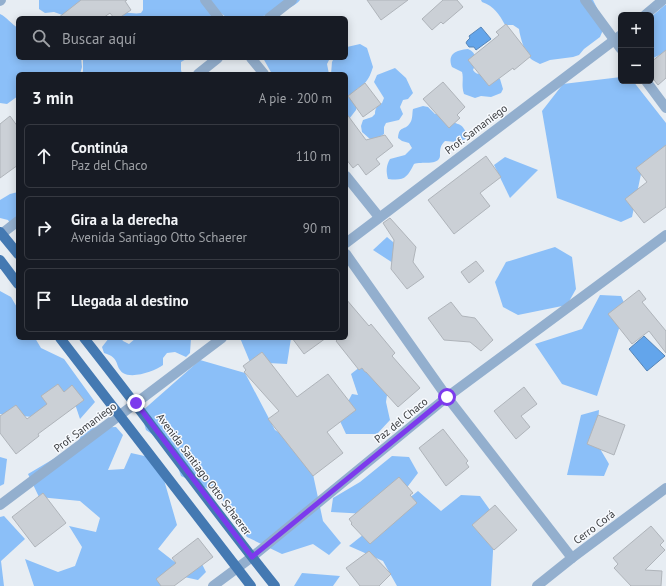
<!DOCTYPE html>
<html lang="es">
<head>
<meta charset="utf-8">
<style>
  body { margin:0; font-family:"PT Sans",sans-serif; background:#20242c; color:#f1f3f6 }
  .controls { position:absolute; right:12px; top:12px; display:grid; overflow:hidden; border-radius:6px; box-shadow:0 2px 10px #0003 }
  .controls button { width:36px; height:36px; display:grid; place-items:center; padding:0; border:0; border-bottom:1px solid #363941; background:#171b24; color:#f1f3f6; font:20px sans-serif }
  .stop { position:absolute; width:12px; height:12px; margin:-9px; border:3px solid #7c3aed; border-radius:50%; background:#fff }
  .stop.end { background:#7c3aed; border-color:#fff; box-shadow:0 1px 4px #0008 }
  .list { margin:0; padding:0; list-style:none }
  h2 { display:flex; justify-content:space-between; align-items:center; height:52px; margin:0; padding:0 16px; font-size:17px }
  h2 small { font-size:13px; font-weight:400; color:#9ea1a6 }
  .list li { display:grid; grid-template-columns:26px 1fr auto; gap:12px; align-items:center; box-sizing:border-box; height:64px; margin:0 8px 8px; padding:0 8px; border:1px solid #363941; border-radius:6px }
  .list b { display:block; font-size:15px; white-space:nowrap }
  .list p { margin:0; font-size:13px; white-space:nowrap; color:#9ea1a6 }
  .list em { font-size:13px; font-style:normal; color:#9ea1a6 }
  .icon { flex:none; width:22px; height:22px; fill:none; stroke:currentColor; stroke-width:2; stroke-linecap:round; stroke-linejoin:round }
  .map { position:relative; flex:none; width:666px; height:586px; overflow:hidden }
  .search { position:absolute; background:#171b24; box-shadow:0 2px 10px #0003; left:16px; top:16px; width:332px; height:44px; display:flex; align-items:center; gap:10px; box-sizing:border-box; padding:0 14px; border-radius:6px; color:#9ea1a6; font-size:15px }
  .panel { position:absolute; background:#171b24; box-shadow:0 2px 10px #0003; left:16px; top:72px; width:332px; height:268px; border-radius:6px }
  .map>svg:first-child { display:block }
  .forest { fill:#8bbff8 }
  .water { fill:#63a5eb; stroke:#5685b7 }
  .building { fill:#cbd0d6; stroke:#afb4ba }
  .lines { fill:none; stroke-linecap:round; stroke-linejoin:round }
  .street { stroke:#93afce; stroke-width:10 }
  .primary { stroke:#4479b2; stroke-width:10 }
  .route { stroke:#7c3aed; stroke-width:5 }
  .labels { text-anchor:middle; stroke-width:3; stroke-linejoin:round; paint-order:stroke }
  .street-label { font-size:11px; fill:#393b3e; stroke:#f7fafe }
</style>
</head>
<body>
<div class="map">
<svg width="666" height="586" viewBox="0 0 666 586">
  <rect width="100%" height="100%" fill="#e7edf3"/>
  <g class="forest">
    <path d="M39,0H86L68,17L54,12L45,13L39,9Z"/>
    <path d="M143,0H300C289,14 245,21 229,18C226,17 223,15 221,13L214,18H112C120,9 132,15 141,13L143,10Z"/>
    <path d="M481,0H593L598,10L603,30L600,37L584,49L579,55L573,57L550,60L540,64C537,62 533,61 531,59C525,54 520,37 519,29L513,25H505C499,14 494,6 482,2Z"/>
    <path d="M665,5H666V52L651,59V17Z"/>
    <path d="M0,14C7,17 11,24 18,28V58H81L82,67L80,74H18V96L7,104L0,103Z"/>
    <path d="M360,44L367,48L373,67C371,73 369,79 364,84C359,88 355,89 352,95L357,106L356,110L346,123V74H331L332,62L334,58H346L347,47Z"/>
    <path d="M468,49C477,52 477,62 473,70C478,77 483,73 490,74C493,75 497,77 500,79L503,89L501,93L491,97L481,96L475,98L464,94C461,85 464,79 462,72L452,67C447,54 456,50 468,49Z"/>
    <path d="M85,58H188L181,62V70L182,74H82L83,71V60Z"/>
    <path d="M263,58H330L327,64L329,74H272Z"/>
    <path d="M395,68L406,78L413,93L408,99L403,100L400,107L403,114L399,120L386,123L384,127V134L378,138L370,139L362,132L361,126L363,120L372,117L375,114C375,108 377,106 382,103L384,98L374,82L377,75Z"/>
    <path d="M621,77V81H633L666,123V165L641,174L632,217L621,222L557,198L542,111L563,84Z"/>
    <path d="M423,106L428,107L435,114H441C444,116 448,121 452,122C462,125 462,125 467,134L466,139L456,142L445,141C440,146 440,149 440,156C439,166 421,161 414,164C407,178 404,181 388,179C386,171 386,166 390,159L405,155L412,148L409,143L402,141L398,138C399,125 405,131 410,123C413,119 412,113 413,109Z"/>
    <path d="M505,157L538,170L510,198L494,165Z"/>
    <path d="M18,192V226L11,225L8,220L0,218V200L10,194Z"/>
    <path d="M387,237L405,252L393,263L373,250Z"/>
    <path d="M555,247L572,257L576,289L567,305L518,315L503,307L495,282L506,262Z"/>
    <path d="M0,291L11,297L18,309V338H35L41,348L64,359L95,402L80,419L73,398L33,417L0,414Z"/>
    <path d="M600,295L621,296L626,307L597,396L562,384L535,344L582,329Z"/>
    <path d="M109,338H121L123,341L129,344L136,338H191L190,353L186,357L175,352L167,353L163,358V365C155,371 133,379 123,373C114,366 121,358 104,353L102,347Z"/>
    <path d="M240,338H291L287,364L250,362Z"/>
    <path d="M200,360L245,373L275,430L308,451L323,521L341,543L329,555L313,544L282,554L247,537L219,494L181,476L171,447L146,430L141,412Z"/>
    <path d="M365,363L391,367L386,402L390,420L377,434H346L339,419L352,394L358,395L351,374Z"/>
    <path d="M599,410L596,442L609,464L604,476L567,475L581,415Z"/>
    <path d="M116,427L123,435L108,470L124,469L131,453L158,459L177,525L158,549L176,563L201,562L206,572L198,580L166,573L165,586H34L25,559L58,572L75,566L82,547L69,526L96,532L100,518L80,501L39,497L28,474L77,445L84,428Z"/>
    <path d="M392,456L409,457L418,473L386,515L331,512L333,498L360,482Z"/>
    <path d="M0,457L7,459L4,484L0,486Z"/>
    <path d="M418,491L441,511L461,495L480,496L495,517L491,586H397L383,561L349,546Z"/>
    <path d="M4,516L25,539L1,561L4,586H0V517Z"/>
    <path d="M302,573L340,576L333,586H294Z"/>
  </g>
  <g class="water">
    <path d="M481,27L491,39L476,50L474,47H469L466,43L467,41L470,38L469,36Z"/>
    <path d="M644,336L665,356L647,371L629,349Z"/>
  </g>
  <g class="building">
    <path d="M81,0H127L125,1L131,10L119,18H114L110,13L103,18H58Z"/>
    <path d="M367,0H408L381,20Z"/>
    <path d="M443,0H457L463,7L443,24L441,22L432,30L422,19Z"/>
    <path d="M506,24L531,56L514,70L513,68L489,86L468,60L499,35L496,32Z"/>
    <path d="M666,50V78L658,85L651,76V62Z"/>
    <path d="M443,82L465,107L457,115L460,118L449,128L423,99Z"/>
    <path d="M365,83L381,104L363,117L348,96Z"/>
    <path d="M346,113L366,140L385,135L393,146L376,159L380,164L366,175L358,164L353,168L346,159Z"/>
    <path d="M10,116L18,127V165L0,178V124Z"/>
    <path d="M666,145V207L644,223L625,199L647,182L636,168Z"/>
    <path d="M486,156L501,177L480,193L490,206L454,234L428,200Z"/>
    <path d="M390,218L416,247L413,262L424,277L407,289L391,269L394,240L383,223Z"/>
    <path d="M476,261L484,271L469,283L461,272Z"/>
    <path d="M639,290L646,299L642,302L666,331V353L649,331L632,344L608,314Z"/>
    <path d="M346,299L369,326L371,324L395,353L392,356L420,388L398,407L366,372H365L362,368L359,370L336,341L339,338H346Z"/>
    <path d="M451,302L462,316L475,318L493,340L481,351L470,342L444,340L428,318Z"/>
    <path d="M292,338H326L304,354Z"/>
    <path d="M262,352L297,397L328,374L356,410L327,432L343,453L313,476L268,419L279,411L244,372L246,370L243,366Z"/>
    <path d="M58,384L64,392L72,385L84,400L38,434L39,436L16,454L0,433V416L16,405L27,419L47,404L41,396Z"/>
    <path d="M524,387L537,404L521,416L530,427L516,439L494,411Z"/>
    <path d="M598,415L625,425L614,455L587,444Z"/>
    <path d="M443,429L468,461L466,463L469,467L446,486L419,448Z"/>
    <path d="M399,477L413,493L410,495L417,503L370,544L351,524L352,523L349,519Z"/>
    <path d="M43,493L66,523L35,547L12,517Z"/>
    <path d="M495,505L517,530L494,550L472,525Z"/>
    <path d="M651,526L664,541L660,545L665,550L645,570L662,571L661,586H631L614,568L618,564L613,558Z"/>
    <path d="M198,538L213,557L174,586H161L156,579L176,563L172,558Z"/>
    <path d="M369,551L391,574L379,586H360L346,568Z"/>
  </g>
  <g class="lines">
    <g class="street">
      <path d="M205,0L219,18"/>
      <path d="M585,0L621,49"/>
      <path d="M0,1L1,0"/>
      <path d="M645,15L663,0"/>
      <path d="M269,18L292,0"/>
      <path d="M251,58L264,74"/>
      <path d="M198,74L218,58"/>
      <path d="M646,81L666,108"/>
      <path d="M346,176L379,217"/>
      <path d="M0,235L18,221"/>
      <path d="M346,243L621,35"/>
      <path d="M346,254L447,397L572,558"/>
      <path d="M0,505L136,403L222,338"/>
      <path d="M213,586L252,557L447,397L666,235"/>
      <path d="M537,586L572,558L666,488"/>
    </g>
    <g class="primary">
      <path d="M0,232L18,254"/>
      <path d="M0,260L18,284"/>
      <path d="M60,338L251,586"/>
      <path d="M84,338C149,420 210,505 275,586"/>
    </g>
  </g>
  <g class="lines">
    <path class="route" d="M136,403L252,557L447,397"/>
  </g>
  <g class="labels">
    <g class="street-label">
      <text transform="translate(476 129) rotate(-37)" y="4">Prof. Samaniego</text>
      <text transform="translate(401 420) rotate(-39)" y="4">Paz del Chaco</text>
      <text transform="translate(85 427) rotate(-37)" y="4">Prof. Samaniego</text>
      <text transform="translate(204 474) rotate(53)" y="4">Avenida Santiago Otto Schaerer</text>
      <text transform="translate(594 527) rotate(-37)" y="4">Cerro Corá</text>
    </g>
  </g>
</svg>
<div class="controls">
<button>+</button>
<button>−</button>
</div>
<div class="stop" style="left:447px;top:397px"></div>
<div class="stop end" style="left:136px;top:403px"></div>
<div class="search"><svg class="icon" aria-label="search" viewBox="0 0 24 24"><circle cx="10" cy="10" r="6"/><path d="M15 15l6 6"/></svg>Buscar aquí</div>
<section class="panel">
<h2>3 min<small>A pie · 200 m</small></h2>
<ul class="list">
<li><svg class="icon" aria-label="ahead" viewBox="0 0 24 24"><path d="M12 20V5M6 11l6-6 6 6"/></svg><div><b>Continúa</b><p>Paz del Chaco</p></div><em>110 m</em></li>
<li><svg class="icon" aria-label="right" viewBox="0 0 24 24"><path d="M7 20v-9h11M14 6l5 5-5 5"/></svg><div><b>Gira a la derecha</b><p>Avenida Santiago Otto Schaerer</p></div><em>90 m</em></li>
<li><svg class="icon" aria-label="arrive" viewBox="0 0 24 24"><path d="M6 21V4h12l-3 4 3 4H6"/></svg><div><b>Llegada al destino</b></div></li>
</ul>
</section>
</div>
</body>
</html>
